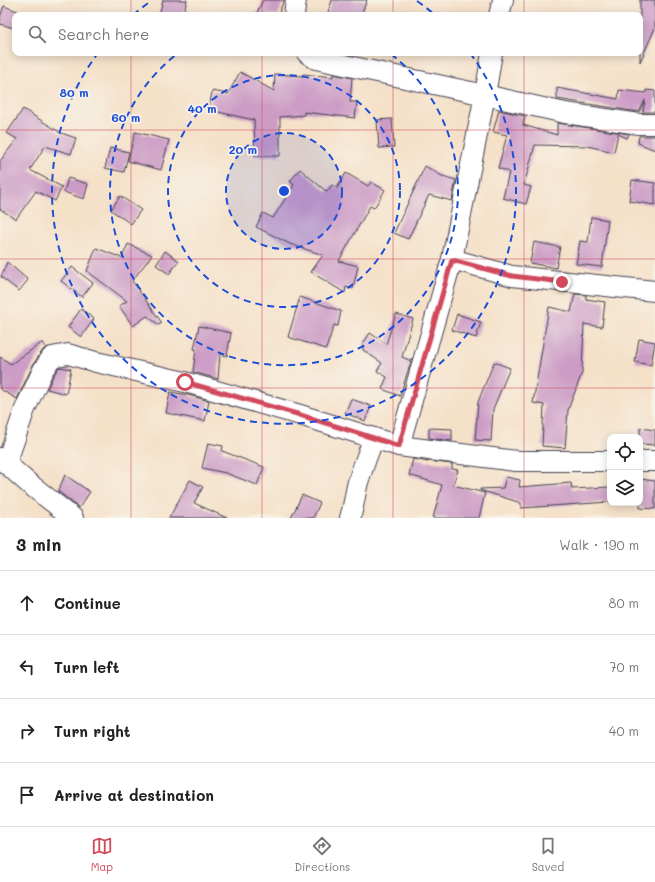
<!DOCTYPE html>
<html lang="en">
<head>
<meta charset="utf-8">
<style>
  body { margin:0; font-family:Mali,sans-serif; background:#f6f6f6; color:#222 }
  .controls { position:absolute; right:12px; bottom:12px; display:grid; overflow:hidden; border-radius:8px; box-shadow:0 2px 10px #0003 }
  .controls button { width:36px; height:36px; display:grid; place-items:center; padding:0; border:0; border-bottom:1px solid #e0e0e0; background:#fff; color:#222; font:20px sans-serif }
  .stop { position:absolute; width:12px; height:12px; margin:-9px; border:3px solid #d1495b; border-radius:50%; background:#fff }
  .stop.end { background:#d1495b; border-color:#fff; box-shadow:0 1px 4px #0008 }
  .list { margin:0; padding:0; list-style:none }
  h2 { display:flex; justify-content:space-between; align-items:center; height:52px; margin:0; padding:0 16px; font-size:17px }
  h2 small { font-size:13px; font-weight:400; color:#767676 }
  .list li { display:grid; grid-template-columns:26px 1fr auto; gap:12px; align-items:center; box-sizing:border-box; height:64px; padding:0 16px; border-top:1px solid #e0e0e0 }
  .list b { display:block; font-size:15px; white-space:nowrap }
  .list em { font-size:13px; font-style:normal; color:#767676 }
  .icon { flex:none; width:22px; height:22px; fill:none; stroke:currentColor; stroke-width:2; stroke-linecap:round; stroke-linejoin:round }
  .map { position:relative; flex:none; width:655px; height:518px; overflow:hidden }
  .search { position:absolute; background:#fff; box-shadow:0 2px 10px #0003; left:12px; right:12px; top:12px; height:44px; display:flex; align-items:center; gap:10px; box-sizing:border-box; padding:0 14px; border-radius:8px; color:#767676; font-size:15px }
  .sheet { height:308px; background:#fff }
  nav { display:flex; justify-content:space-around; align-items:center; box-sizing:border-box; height:56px; border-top:1px solid #e0e0e0; background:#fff; font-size:11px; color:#767676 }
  nav a { display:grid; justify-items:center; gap:2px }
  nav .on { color:#d1495b }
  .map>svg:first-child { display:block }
  .building { fill:#cc9cc6 }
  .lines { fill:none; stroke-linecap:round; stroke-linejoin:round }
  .minor-casing { stroke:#423e50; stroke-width:22 }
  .minor { stroke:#fff; stroke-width:20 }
  .route { stroke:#d1495b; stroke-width:5 }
  .grid { fill:none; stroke:#d1495b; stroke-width:1; stroke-opacity:0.55 }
  .ring { fill:none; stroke:#1d4ed8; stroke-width:2; stroke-dasharray:7 5 }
  .centre { fill:#1d4ed8; stroke:#f7f3e8; stroke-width:2 }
  .ring-label { font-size:12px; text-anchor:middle; font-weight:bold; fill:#1d4ed8; stroke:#f7f3e8; stroke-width:3.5; stroke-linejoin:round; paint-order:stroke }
</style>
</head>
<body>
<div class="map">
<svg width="655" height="518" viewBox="0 0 655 518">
  <rect width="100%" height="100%" fill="#f7f3e8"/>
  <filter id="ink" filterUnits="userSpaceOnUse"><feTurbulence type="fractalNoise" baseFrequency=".025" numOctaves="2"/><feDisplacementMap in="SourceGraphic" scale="8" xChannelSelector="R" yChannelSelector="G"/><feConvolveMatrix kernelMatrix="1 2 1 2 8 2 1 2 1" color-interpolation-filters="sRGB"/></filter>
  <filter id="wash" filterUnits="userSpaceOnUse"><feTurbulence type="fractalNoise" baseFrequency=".012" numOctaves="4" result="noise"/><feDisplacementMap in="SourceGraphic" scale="16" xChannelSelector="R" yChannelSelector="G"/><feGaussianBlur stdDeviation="0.9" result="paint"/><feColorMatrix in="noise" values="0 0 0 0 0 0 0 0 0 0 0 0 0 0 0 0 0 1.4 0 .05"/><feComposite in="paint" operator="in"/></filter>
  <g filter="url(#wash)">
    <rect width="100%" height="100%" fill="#f5e0c8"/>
    <g id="blocks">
      <g class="building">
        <path d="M163,0H187L183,15H159Z"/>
        <path d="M263,0H284L278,15H256Z"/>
        <path d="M332,0H367L361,15H327Z"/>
        <path d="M640,0H655V28L640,62Z"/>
        <path d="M4,6L20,12L18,15H15V25L14,28L0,24V17Z"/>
        <path d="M240,72L274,91L275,74L303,76V74L333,77V74L352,78L350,102H357L355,118L304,112V115L280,117V156H255L254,120L209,110L212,91L228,94Z"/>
        <path d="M557,88L618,99L619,90L646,93V90L655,91V112H643L645,100L639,112L557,99Z"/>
        <path d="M23,109L61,133L76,138L71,154L45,146L30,170L62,187L55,201L36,191L16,219L0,209V161L17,139L7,133Z"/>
        <path d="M499,110L525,116L523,125L557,135V123L629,134L627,138L618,134L614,152L587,146L535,145L524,185L531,187L526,204L503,198L509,172L498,168L507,135L493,132Z"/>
        <path d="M392,119L394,147L379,148L377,120Z"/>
        <path d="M135,132L169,140L161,170L128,161Z"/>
        <path d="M639,136H655V150L638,143Z"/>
        <path d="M110,148L129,152L124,172L105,168Z"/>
        <path d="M425,166L442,176L456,180L452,201L429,195L408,239L394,233Z"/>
        <path d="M300,169L327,192L332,185L337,188L346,173L368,186L371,182L385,190L374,208L370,206L339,261L358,266L353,289L346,287L345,293L311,272L323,255L290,244L256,227L263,213L273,218L294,185L290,181Z"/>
        <path d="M68,178L88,184L84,199L64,192Z"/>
        <path d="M632,180L655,183V205L629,201Z"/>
        <path d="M120,196L141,210L131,224L111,210Z"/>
        <path d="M591,217L608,220L602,267L576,264L580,241L588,242Z"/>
        <path d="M534,242L560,247L556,268L530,263Z"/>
        <path d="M128,244L152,255L132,281L162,323L159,325L147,316L133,326L119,306L127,301L87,271L96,248L122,258Z"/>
        <path d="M165,251L179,261L169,274L156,265Z"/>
        <path d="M7,262L28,280L19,291L1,277Z"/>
        <path d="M72,267L93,283L82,297L61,281Z"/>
        <path d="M575,294L586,295V300V299L605,302L602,327L584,324L582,373L568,410L565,448L542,446L544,405L533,403L549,307L571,312Z"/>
        <path d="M300,297L341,311L338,326L334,325L326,349L288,337Z"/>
        <path d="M81,309L94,319L81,337L68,327Z"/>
        <path d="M396,314L413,319L402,357L411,361L400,396L382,389L387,377L377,371L382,363L363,350V344L370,333L386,344Z"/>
        <path d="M457,314L481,322L476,338L452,330Z"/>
        <path d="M199,326L231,333L227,356L220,354L218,379L193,372L196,349H194Z"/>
        <path d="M639,339L655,342L651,365L635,362Z"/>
        <path d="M43,342L46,348L43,350L34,363L17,399L0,389V357L11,364Z"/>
        <path d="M494,362L510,368L493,409L491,441L475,440L478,402Z"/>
        <path d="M59,367L71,369L66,394L47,389L53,376Z"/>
        <path d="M170,392L188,395L209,401L205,421L166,413Z"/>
        <path d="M351,399L371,406L365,421L345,413Z"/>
        <path d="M429,428L452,429V441L429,438Z"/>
        <path d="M640,428L655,430V445L640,444Z"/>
        <path d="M208,443L223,446L222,451L264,467L257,485L226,473L202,468Z"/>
        <path d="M413,459L428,462V461L452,464V469L458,470L453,485L485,493L479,518H433L442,485L409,475Z"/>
        <path d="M65,475L90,492L79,508L58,491Z"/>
        <path d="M506,477L520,480L519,487L571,483L572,489L610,487V502L521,508V503L480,490V489L503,488Z"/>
        <path d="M640,479L655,481V509L640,508Z"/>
        <path d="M190,480L203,487L194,503L227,518H169Z"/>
        <path d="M302,495L320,503L313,518H291Z"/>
      </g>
    </g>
  </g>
  <g filter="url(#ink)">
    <use href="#blocks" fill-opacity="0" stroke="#423e50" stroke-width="1"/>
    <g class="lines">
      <defs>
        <g id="minor">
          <path d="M294,15L296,0"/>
          <path d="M499,15L503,0"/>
          <path d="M307,53L316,59L485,95L565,113L639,124H655"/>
          <path d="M452,259L512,276L625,288L655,291"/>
          <path d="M399,446L452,259L485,95L492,53"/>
          <path d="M0,458L27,482L73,518"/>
          <path d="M640,461H655"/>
          <path d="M6,464L25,409L43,370L52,357L68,354L96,362L185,382L297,414L399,446L516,461H610"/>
          <path d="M350,518C354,506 355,493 358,482C363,467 368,452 374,438"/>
        </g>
      </defs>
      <use href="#minor" class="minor-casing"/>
      <use href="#minor" class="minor"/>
    </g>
  </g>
  <g class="lines" filter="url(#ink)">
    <path class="route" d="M185,382L297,414L399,446L452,260L512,276L562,282"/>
  </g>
  <path class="grid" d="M131,0V15M262,0V15M393,0V15M524,0V15M131,53V518M262,53V518M393,53V518M524,53V518M0,130H655M0,259H655M0,388H655"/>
  <circle cx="284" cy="191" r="58" fill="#1d4ed8" fill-opacity=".12"/>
  <g class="ring">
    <circle cx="284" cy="191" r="58"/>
    <circle cx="284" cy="191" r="116"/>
    <path d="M391 54A174 174 0 1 1 177 54"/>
    <path d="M133 15A232 232 0 0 1 151 1M417 1A232 232 0 0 1 435 15M470 53A232 232 0 1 1 98 53"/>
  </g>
  <circle cx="284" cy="191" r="6" class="centre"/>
  <g class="ring-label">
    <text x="74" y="97">80 m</text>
    <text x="202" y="113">40 m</text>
    <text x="126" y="122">60 m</text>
    <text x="243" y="154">20 m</text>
  </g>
</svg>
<div class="controls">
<button><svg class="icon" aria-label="locate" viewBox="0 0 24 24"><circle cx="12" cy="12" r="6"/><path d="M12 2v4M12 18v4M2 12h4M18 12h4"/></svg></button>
<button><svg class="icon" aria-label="layers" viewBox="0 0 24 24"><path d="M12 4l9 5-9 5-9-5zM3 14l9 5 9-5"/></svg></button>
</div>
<div class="stop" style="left:185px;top:382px"></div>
<div class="stop end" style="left:562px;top:282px"></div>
<div class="search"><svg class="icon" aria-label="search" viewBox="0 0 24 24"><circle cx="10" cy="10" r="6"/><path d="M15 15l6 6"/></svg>Search here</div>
</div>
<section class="sheet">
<h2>3 min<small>Walk · 190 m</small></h2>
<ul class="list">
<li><svg class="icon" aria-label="ahead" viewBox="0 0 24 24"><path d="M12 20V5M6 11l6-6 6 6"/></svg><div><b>Continue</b></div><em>80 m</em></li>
<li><svg class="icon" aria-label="left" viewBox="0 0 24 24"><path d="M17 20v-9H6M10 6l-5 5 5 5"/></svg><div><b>Turn left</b></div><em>70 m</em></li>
<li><svg class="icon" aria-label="right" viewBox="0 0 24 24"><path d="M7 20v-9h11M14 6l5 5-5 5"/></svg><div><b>Turn right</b></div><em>40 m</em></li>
<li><svg class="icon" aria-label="arrive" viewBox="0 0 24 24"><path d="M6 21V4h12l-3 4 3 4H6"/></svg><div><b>Arrive at destination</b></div></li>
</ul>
</section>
<nav>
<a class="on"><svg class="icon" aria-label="map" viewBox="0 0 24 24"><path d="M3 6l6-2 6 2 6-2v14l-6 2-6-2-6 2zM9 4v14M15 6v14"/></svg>Map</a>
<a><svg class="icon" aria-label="directions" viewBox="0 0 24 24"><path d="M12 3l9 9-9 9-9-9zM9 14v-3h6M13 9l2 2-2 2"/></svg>Directions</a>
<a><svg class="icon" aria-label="saved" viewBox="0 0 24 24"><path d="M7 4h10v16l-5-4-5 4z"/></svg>Saved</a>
</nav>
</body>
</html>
